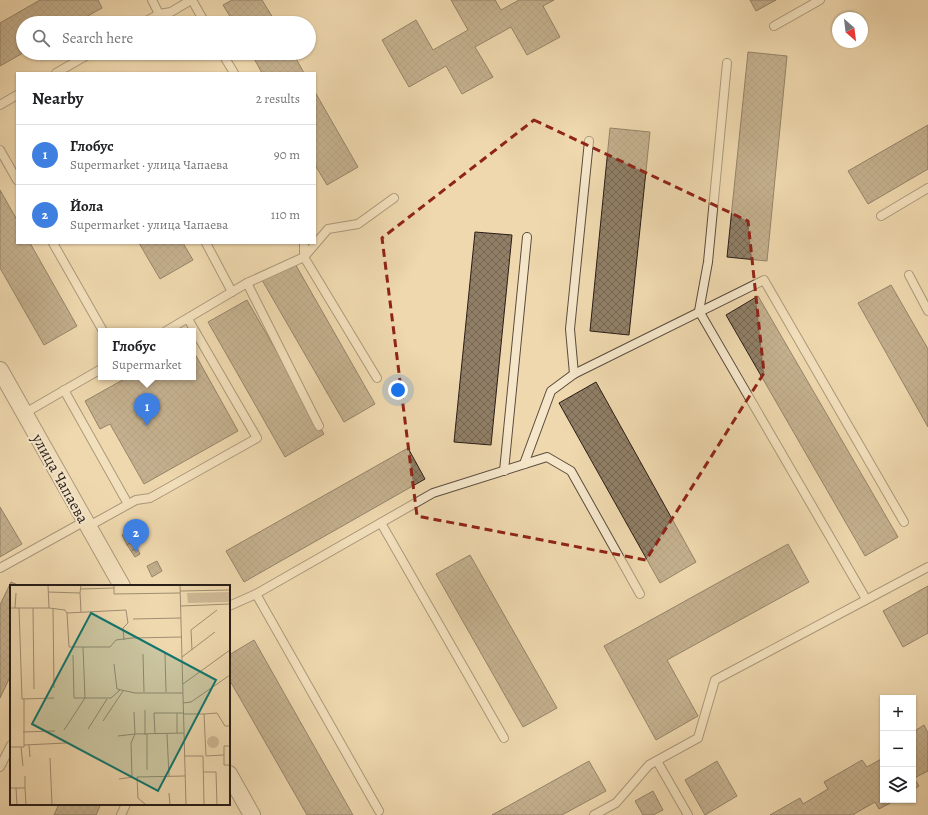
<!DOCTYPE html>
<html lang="en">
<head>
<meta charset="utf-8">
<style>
  body { margin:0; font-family:Alegreya,serif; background:#f2f2f2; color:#202124 }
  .controls { position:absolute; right:12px; bottom:12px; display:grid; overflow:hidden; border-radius:0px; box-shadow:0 1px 3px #0004 }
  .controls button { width:36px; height:36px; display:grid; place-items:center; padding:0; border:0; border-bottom:1px solid #e0e0e0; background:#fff; color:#202124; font:20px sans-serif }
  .compass { position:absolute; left:832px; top:12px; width:36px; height:36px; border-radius:50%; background:#fff; box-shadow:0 1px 3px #0004; rotate:152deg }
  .you { position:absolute; left:398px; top:390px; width:14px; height:14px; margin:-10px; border:3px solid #fff; border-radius:50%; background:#1a73e8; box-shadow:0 0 0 6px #1a73e833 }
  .badge { display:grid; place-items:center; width:26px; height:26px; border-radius:50%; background:#7c3aed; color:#fff; font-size:13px; font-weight:700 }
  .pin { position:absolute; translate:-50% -33px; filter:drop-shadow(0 1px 2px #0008) }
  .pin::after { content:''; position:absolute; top:21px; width:14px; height:12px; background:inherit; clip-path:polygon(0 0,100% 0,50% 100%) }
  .popup { position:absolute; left:98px; top:328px; width:98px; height:52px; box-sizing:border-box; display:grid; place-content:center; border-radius:0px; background:#fff; filter:drop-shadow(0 1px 3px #0005); font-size:13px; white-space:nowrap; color:#757577 }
  .popup b { font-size:15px; color:#202124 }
  .popup::after { content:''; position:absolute; left:50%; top:100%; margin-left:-8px; border:8px solid transparent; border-top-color:#fff }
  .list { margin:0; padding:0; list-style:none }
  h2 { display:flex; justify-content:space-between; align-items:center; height:52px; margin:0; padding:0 16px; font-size:17px }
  h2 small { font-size:13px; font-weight:400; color:#757577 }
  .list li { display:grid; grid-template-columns:26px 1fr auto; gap:12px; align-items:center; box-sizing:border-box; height:60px; padding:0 16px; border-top:1px solid #e0e0e0 }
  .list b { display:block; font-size:15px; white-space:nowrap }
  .list p { margin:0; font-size:13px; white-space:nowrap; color:#757577 }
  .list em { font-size:13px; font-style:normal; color:#757577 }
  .icon { flex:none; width:22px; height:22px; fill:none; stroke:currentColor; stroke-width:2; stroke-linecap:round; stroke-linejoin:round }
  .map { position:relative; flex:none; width:928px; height:815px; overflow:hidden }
  .search { position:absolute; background:#fff; box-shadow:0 1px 3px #0004; left:16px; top:16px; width:300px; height:44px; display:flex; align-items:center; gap:10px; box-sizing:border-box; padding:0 14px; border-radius:22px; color:#757577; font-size:15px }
  .panel { position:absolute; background:#fff; box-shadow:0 1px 3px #0004; left:16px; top:72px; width:300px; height:172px; border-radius:0px }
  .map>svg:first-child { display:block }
  .building { fill:url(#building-cross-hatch); stroke:#291e18 }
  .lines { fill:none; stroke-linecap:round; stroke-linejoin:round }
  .lane-casing { stroke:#5a4c3e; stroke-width:10 }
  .street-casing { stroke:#5a4c3e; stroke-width:18 }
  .lane { stroke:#f5e6ca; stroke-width:8 }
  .street { stroke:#f5e6ca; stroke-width:16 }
  .marked { fill:none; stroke:#8f2418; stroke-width:3; stroke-dasharray:8 5; stroke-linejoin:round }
  .labels { text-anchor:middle; stroke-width:4; stroke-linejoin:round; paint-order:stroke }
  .street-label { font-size:16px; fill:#291e18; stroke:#f5e6ca }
  .inset-road { fill:none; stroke:#a08e72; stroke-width:1 }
  .view { fill:#0f766e; fill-opacity:0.15; stroke:#0f766e; stroke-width:2 }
  .inset-edge { fill:none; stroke:#291e18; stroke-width:2 }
</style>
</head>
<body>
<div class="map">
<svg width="928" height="815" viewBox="0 0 928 815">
  <defs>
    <pattern id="building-cross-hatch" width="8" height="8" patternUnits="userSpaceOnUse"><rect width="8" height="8" fill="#907f66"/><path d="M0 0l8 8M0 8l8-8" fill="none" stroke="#766753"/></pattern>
  </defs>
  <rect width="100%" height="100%" fill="#efd8ae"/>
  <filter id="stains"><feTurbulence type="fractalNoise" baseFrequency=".005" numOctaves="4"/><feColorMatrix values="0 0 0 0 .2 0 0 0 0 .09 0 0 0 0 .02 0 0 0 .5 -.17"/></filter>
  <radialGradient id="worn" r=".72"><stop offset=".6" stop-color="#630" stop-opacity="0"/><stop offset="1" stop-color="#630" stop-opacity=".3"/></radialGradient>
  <g class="building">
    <path d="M40,0H98L102,8L75,23H23V53L0,66V23Z"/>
    <path d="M232,0H262L276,23H234L223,5Z"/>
    <path d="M451,0H495L501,10L519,0H554L543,6L560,37L527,55L511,27L475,47L493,77L462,94L446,66L409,87L382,40L416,20L433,50L468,30Z"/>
    <path d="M750,0H776L756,11Z"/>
    <path d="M748,52L787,56L767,261L727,257Z"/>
    <path d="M251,53H293L304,73H262Z"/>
    <path d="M315,92L358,167L327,185L315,165Z"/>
    <path d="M928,125V169L868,204L848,171Z"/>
    <path d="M610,128L650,132L629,335L590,331Z"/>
    <path d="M0,190L17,220V243H30L77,326L44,345L0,268Z"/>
    <path d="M475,232L512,235L491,445L454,442Z"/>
    <path d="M139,243H183L193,260L160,279Z"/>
    <path d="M294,262L375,404L344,422L262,280Z"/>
    <path d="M891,285L928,349V427L858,303Z"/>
    <path d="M758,296L898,537L865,556L726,315Z"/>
    <path d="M247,300L324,434L285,457L208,322Z"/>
    <path d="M195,354L238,431L144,484L110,424L100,429L85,401L128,377H193V355Z"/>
    <path d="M596,382L696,562L660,583L559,403Z"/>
    <path d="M408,448L425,479L244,582L226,551Z"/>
    <path d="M0,507L22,544L0,557Z"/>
    <path d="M128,532L133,541L127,545L122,535Z"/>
    <path d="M133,541L137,548L131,551L127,545Z"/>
    <path d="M788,544L809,582L667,660L698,716L656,740L604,646Z"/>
    <path d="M137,548L140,554L135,557L131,551Z"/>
    <path d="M470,555L557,708L523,727L436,574Z"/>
    <path d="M157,561L162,571L152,577L147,566Z"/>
    <path d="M11,582L20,586H11V675L0,698V605Z"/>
    <path d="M928,586V633L903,647L883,611Z"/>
    <path d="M254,640L353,815H307L229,679V655Z"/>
    <path d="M924,725L928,733V771L914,778L919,786L913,790V732Z"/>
    <path d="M883,758V800H896L879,809L875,802L854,814V815H770L800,798L803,804L828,789L824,782L862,760L867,767Z"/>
    <path d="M589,761L606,791L562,815H492Z"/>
    <path d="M717,761L737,796L705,815L685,780Z"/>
    <path d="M653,791L663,810L653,815H643L635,801Z"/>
    <path d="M59,804H101L96,815H54Z"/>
  </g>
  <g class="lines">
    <defs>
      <g id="lane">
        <path d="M192,0L205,23"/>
        <path d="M159,14L171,12L191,0"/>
        <path d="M143,23L159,14L152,0"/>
        <path d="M774,26L820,0"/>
        <path d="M222,53L234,73"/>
        <path d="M727,63L708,262L699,311L866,599"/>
        <path d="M56,73L91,53"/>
        <path d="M0,105L17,95"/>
        <path d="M0,150L17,180"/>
        <path d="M881,216L928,188"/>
        <path d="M53,243L103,331"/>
        <path d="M206,243L232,292"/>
        <path d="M304,243V257"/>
        <path d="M304,257L328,229L358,224L394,198"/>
        <path d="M909,275L928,311"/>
        <path d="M247,283L319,426"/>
        <path d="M166,331L247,283L304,257L377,378"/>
        <path d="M574,374L570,329L589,141"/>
        <path d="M64,390L128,504"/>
        <path d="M25,413L101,369"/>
        <path d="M524,464L551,391L574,374L764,280L904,522"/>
        <path d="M504,471L527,237"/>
        <path d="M381,523L504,738"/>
        <path d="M89,526L136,500L150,498L257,438L188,319"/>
        <path d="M0,568L85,521"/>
        <path d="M256,594L379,811"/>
        <path d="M229,606L256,594L433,493L547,457L571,471L640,594"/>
        <path d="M657,761L688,815"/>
        <path d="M0,767L11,745"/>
        <path d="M121,815L126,804"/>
        <path d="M594,815L616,803L649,765L698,738L715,680L928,567"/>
      </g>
      <g id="street">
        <path d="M0,370L122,586"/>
        <path d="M229,774L252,815"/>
      </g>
    </defs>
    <use href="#lane" class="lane-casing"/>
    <use href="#street" class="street-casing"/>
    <use href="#lane" class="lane"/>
    <use href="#street" class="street"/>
  </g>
  <path d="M0 0H928V815H0ZM534,120L748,221L764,373L646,560L417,516L382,238Z" fill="#efd8ae" fill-opacity=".55" fill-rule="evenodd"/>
  <path class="marked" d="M534,120L748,221L764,373L646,560L417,516L382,238Z"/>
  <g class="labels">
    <g class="street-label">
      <text transform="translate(61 478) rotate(61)" y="6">улица Чапаева</text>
    </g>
  </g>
  <g transform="translate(10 585)">
    <rect width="220" height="220" fill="#efd8ae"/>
    <path d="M220,7V17L178,18L177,8Z" fill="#cdb894"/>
    <path d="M197 157a6 6 0 1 1 12 0a6 6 0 1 1-12 0Z" fill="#cdb894"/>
    <path class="inset-road" d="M38,0L39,23M104,0V9L170,8M170,0L176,220M71,4L104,3M170,6L220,5M38,7L70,8L71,0M70,8L71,27M171,21L220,19M0,23H39L55,25L57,28L116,25L118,38L113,43L114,55M5,23L6,8M9,23L12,114L44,113M23,23L24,104M43,24L44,103M57,28L59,62H100L106,55L122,53L172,52M123,34L171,33M182,65L181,45L207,25M155,68L156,107M133,69L134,107M63,70L64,113H101L110,105M172,72L205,47M104,79L107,104L125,108H173M173,99L220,65M173,118L181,117L220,90M124,127L125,149L174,148M167,128V148M174,129H194L196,171L214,170V180H220M194,129L207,128L215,141H220M93,136L113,106M78,144L97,114M54,145L75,113L73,62M13,147L45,146M145,149L144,128H174M157,149L159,191M135,150V125M108,151L125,149M14,160L56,158M19,160L20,172M0,162H14V114M11,162L13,181M214,170V161H220M175,171H193L194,220M40,173L42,220M137,185V149M193,187H206L207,220M122,192L121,158L125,149M109,194L123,192M0,203H15V191M6,203L7,220M15,203L16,220M159,208L160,220M136,220L128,213L127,192L175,191"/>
    <path class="view" d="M81,28L206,95L148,206L22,139Z"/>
    <rect width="220" height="220" class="inset-edge"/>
  </g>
  <rect width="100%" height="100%" filter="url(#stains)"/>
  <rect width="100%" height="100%" fill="url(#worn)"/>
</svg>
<div class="controls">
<button>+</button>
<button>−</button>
<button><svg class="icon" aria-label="layers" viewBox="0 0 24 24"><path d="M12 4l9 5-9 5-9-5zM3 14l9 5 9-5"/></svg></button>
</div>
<svg class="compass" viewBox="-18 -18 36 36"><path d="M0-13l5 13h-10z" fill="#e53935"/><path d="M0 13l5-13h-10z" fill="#757577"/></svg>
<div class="you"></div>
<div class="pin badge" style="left:147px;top:426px;background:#3f7fe0">1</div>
<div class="popup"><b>Глобус</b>Supermarket</div>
<div class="pin badge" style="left:136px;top:552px;background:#3f7fe0">2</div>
<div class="search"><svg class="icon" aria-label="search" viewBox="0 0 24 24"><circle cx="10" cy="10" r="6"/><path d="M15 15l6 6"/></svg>Search here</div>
<section class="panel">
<h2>Nearby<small>2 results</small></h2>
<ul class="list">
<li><span class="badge" style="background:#3f7fe0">1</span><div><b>Глобус</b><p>Supermarket · улица Чапаева</p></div><em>90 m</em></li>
<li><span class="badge" style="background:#3f7fe0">2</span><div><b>Йола</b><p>Supermarket · улица Чапаева</p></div><em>110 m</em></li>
</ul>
</section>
</div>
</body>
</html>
